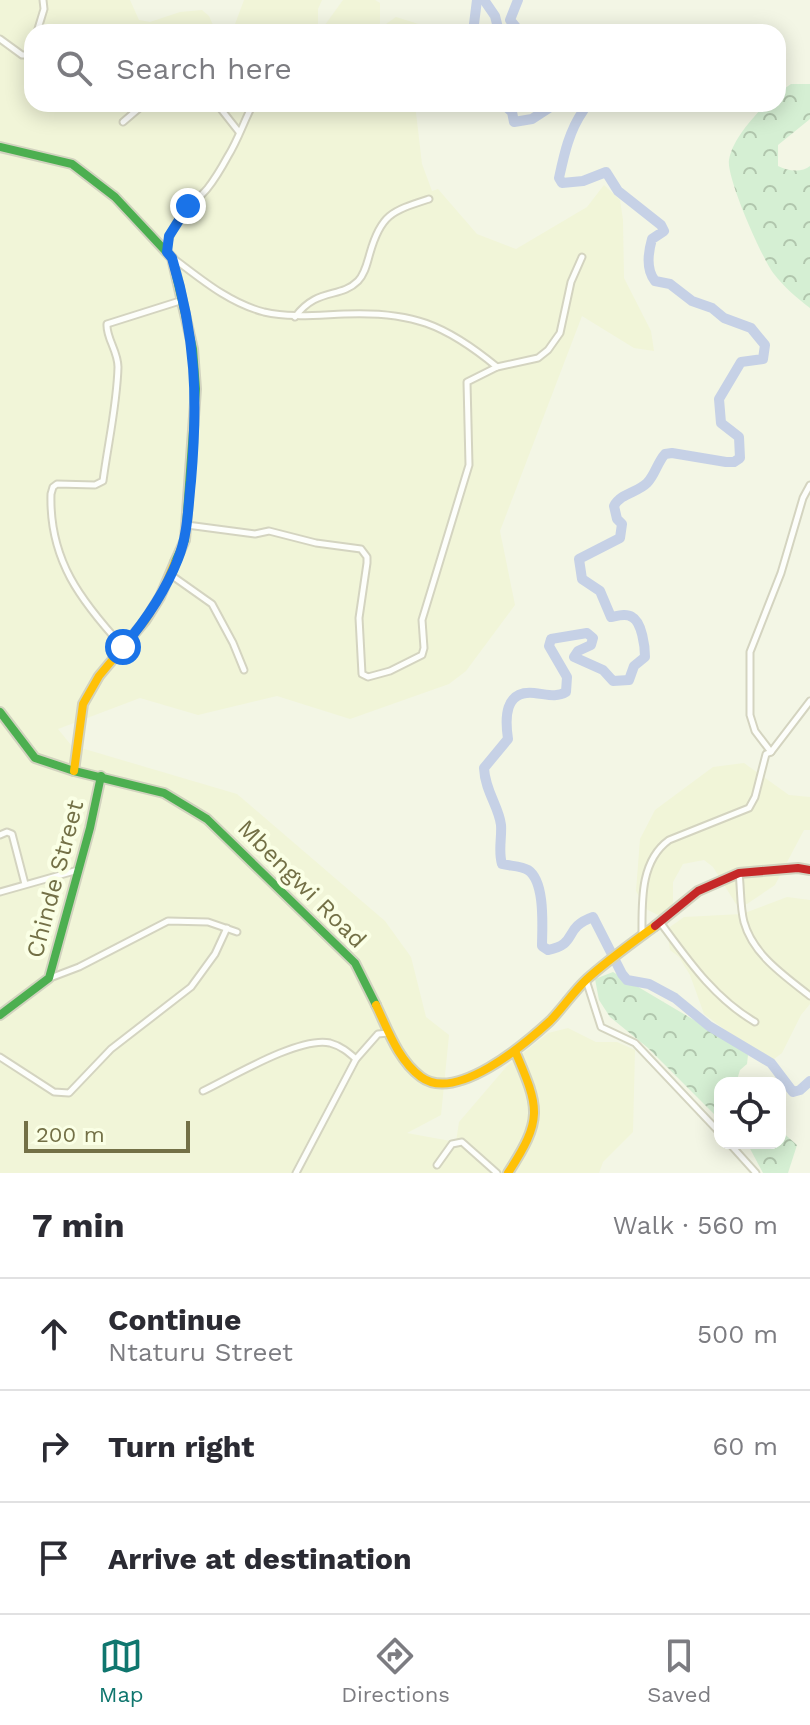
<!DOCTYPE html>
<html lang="en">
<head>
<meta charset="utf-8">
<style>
  body { margin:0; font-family:"Work Sans",sans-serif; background:#f7f7f7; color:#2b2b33 }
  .controls { position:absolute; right:24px; bottom:24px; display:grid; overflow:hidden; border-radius:16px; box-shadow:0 4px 20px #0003 }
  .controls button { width:72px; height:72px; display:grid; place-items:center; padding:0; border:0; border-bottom:2px solid #e1e1e2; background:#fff; color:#2b2b33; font:40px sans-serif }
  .scale { position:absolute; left:24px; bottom:20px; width:166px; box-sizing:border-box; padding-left:8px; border:4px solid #737046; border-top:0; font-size:22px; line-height:28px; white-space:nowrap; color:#737046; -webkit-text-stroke:6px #faffe5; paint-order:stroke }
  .stop { position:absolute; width:24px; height:24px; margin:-18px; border:6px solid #1a73e8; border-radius:50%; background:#fff }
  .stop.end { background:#1a73e8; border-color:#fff; box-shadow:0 2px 8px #0008 }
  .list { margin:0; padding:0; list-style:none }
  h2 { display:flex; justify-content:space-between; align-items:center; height:104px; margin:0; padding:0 32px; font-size:34px }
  h2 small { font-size:26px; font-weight:400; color:#7c7c81 }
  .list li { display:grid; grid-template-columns:52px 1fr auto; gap:24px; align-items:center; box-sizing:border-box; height:112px; padding:0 32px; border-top:2px solid #e1e1e2 }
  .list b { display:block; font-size:30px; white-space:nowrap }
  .list p { margin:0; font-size:26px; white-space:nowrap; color:#7c7c81 }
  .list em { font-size:26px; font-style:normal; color:#7c7c81 }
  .icon { flex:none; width:44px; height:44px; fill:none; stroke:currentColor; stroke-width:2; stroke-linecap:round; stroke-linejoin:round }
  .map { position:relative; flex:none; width:810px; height:1173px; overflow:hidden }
  .search { position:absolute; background:#fff; box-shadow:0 4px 20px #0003; left:24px; right:24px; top:24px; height:88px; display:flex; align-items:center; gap:20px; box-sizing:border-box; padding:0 28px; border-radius:24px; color:#7c7c81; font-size:30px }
  .sheet { height:440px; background:#fff }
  nav { display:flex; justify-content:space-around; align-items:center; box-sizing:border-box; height:112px; border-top:2px solid #e1e1e2; background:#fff; font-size:22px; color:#7c7c81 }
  nav a { display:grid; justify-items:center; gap:4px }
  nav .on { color:#0f766e }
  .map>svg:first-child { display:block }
  .residential { fill:#f1f5d8 }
  .forest { fill:url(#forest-crowns) }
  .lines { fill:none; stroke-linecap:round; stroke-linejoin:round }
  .river { stroke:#c6d1e6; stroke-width:10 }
  .street-casing { stroke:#d4d4c0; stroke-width:9 }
  .fast-casing { stroke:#d2d3bf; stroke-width:12 }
  .slow-casing { stroke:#d2d3bf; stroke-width:12 }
  .jam-casing { stroke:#d2d3bf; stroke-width:12 }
  .street { stroke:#fdfefb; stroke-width:5 }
  .fast { stroke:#4caf50; stroke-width:8 }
  .slow { stroke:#ffc107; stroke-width:8 }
  .jam { stroke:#c62828; stroke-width:8 }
  .route { stroke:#1a73e8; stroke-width:10 }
  .labels { text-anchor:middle; stroke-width:8; stroke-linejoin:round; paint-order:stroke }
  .street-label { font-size:24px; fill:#737046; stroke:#faffe5 }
</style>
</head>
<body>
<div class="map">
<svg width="810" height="1173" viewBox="0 0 810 1173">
  <defs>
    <pattern id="forest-crowns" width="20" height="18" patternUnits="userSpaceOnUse" patternTransform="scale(2)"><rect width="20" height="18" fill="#d5efd3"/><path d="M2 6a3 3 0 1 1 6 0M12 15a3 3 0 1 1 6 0" fill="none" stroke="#b1c6ad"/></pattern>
  </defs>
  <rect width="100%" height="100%" fill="#f3f6e5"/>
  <g class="residential">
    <path d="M0,0H130L139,20L150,22L180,12L202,10L209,16L216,32H32V104H415L422,164L432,191L438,189L477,234L516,249L587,207L604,185L620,200L623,220L624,278L651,331L654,351L634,348L582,316L500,531L515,605L466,671L449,684L350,719L277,696L198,715L140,698L58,729L71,745L237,794L385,921L411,957L426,1017L449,1035L441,1115L407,1133L456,1142L459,1122L507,1066L548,1033L568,1028L596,1042H617L635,1050L633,1132L603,1162L599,1173H0Z"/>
    <path d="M244,0H322L318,9V32H232Z"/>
    <path d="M343,0H375L380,3V23L376,31L396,17L441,31L320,32Z"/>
    <path d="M744,763L789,795L810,797V830H804L775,885L747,904H736L713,867L704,860L683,864L673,882V903L666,911V919L646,909L636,891L640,839L655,810L713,767Z"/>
    <path d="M787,897L810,900V1004L801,1015L782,1053L774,1059H764L704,1014L690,975L679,957L670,950L667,929L684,917L742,914Z"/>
  </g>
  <g class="forest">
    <path d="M791,84H810V119L778,145V166C787,171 802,173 810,166V308C798,299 783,286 774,274C762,259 726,177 729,160C733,138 752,120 765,104H778V93Z"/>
    <path d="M613,972L731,1042L748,1055L747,1064L740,1070L736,1083H720V1120L648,1048L610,1017L599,1000L595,979Z"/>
    <path d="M780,1130L797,1145L788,1173H763L747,1143H780Z"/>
  </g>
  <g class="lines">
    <g class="river">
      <path d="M484,0L495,16L499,32"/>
      <path d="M518,0L510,20L520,32"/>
      <path d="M473,32L477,0"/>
      <path d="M503,104L512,112L514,122L532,119L555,104"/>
      <path d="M576,104L583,111C569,131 564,155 559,178L562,183L583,181L606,172L618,191L661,225L664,231L652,239C648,253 646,270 655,281L670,284L692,301L712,308L724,318L751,328L765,345L763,359L741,362L719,399L721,423L739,437L740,458L734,462H726L672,453L665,454C657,463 655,475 647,483C637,493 621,493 614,506L617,519L622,524L620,538L579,559L582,579L600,591L611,617C617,616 626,613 632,617C642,622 645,647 645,657L634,666L629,680L613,681L603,670L574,657L578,651L591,645L593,638L587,633L551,639L549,646L567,677L566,692C556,698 546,694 534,693C504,690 505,719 508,739L484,768C485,791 499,807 501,825C502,838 498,851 502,864C510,866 522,866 528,870C546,882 542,929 542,946L548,950C579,944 562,928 593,917L622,974L627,980L649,984L675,998L709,1026L771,1063L793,1092L800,1090L810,1081"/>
    </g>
    <defs>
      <g id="street">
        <path d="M37,32L44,9L43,0"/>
        <path d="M0,39L22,55H28L32,48"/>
        <path d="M217,104L239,132"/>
        <path d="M123,122L144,104"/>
        <path d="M167,252C168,223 189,209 207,189C215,179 222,167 228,156C238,140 244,121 253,104"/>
        <path d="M173,258C201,279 229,303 264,312C290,318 317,315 344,314C411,311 445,324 497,367"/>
        <path d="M295,317C317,287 340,299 358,281C365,274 367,263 370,253C381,214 392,211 429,199"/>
        <path d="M187,525L255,534L269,531L316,543L361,549L367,557V563L359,618L362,674L368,677L390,671L422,655L424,648L422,620L469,465L467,382L497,367L538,358L548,350L560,333L571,282L582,257"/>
        <path d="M171,575L212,604L233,643L244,670"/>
        <path d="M123,647C81,601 49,560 51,494L53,487L57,484L95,485L103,481C108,443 117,405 118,367C118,351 106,338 107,324L183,300"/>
        <path d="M771,752L755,731L750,715V652L781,573L803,498L810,485"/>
        <path d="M0,835L7,832L12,834L25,884"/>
        <path d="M739,873C741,889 740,907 744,922C753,955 785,976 810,996"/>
        <path d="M0,892L78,870"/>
        <path d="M660,922C688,960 714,998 755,1022"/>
        <path d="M642,934C642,901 640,861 669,840L749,808L755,797L766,754L771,752L810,701"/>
        <path d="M50,978L79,967L168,921L208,922L237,932"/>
        <path d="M586,980L601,1027L635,1043L720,1133"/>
        <path d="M0,1057L54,1092L69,1093L111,1049L191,987L215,954L227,928"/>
        <path d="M203,1091C232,1077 300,1036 330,1043C341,1046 348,1052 356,1059"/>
        <path d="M729,1143L756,1173"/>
        <path d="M437,1165L452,1144L462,1142L497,1173"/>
        <path d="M296,1173L356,1059L378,1034L388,1033"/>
      </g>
      <g id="fast">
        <path d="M0,147L72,164L115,197L172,258L193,349L196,389L185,540L175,562"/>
        <path d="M0,712L35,758L74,771L164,793L207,819L355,963L376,1005"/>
        <path d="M0,1015L49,978L90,828L101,776"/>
      </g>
      <g id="slow">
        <path d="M74,771L83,704L99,676L145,621L160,597L175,562"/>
        <path d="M376,1005C388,1030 398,1060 421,1077C456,1103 525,1044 550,1021C563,1008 573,992 587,979C608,960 632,943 655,926"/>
        <path d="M508,1173C543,1119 540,1109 515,1051"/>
      </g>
      <path id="jam" d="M655,926L698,891L739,873L798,868L810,870"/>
    </defs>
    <use href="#street" class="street-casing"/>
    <use href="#fast" class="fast-casing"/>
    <use href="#slow" class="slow-casing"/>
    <use href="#jam" class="jam-casing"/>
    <use href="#street" class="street"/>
    <use href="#fast" class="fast"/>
    <use href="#slow" class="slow"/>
    <use href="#jam" class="jam"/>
  </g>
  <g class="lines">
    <path class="route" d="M123,647C146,620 165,592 178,559C188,534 188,508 191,481C198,400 196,337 172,258L167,252L169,236L188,206"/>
  </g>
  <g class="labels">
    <g class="street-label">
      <text transform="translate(55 879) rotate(-75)" y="8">Chinde Street</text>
      <text transform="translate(302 884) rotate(45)" y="8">Mbengwi Road</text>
    </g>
  </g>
</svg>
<div class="controls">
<button><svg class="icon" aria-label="locate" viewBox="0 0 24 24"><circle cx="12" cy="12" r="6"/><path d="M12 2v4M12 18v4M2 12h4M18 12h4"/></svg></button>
</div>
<div class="scale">200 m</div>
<div class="stop" style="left:123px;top:647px"></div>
<div class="stop end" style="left:188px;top:206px"></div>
<div class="search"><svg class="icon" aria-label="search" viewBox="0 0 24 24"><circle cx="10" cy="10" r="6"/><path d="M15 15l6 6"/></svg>Search here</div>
</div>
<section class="sheet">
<h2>7 min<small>Walk · 560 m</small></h2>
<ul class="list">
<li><svg class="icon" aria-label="ahead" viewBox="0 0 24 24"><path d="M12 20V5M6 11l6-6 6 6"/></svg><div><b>Continue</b><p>Ntaturu Street</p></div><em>500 m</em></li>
<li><svg class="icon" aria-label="right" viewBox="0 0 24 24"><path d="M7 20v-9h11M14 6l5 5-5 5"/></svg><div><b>Turn right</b></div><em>60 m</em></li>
<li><svg class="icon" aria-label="arrive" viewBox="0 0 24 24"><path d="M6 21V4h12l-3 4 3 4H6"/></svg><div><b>Arrive at destination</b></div></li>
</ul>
</section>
<nav>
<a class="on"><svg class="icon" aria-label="map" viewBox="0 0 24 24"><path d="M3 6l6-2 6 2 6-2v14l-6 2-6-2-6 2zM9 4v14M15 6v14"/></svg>Map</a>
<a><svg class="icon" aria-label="directions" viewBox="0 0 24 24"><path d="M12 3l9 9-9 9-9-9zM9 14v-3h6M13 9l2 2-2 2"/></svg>Directions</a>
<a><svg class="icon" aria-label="saved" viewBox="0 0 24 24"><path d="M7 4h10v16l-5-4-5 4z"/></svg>Saved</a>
</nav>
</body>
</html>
